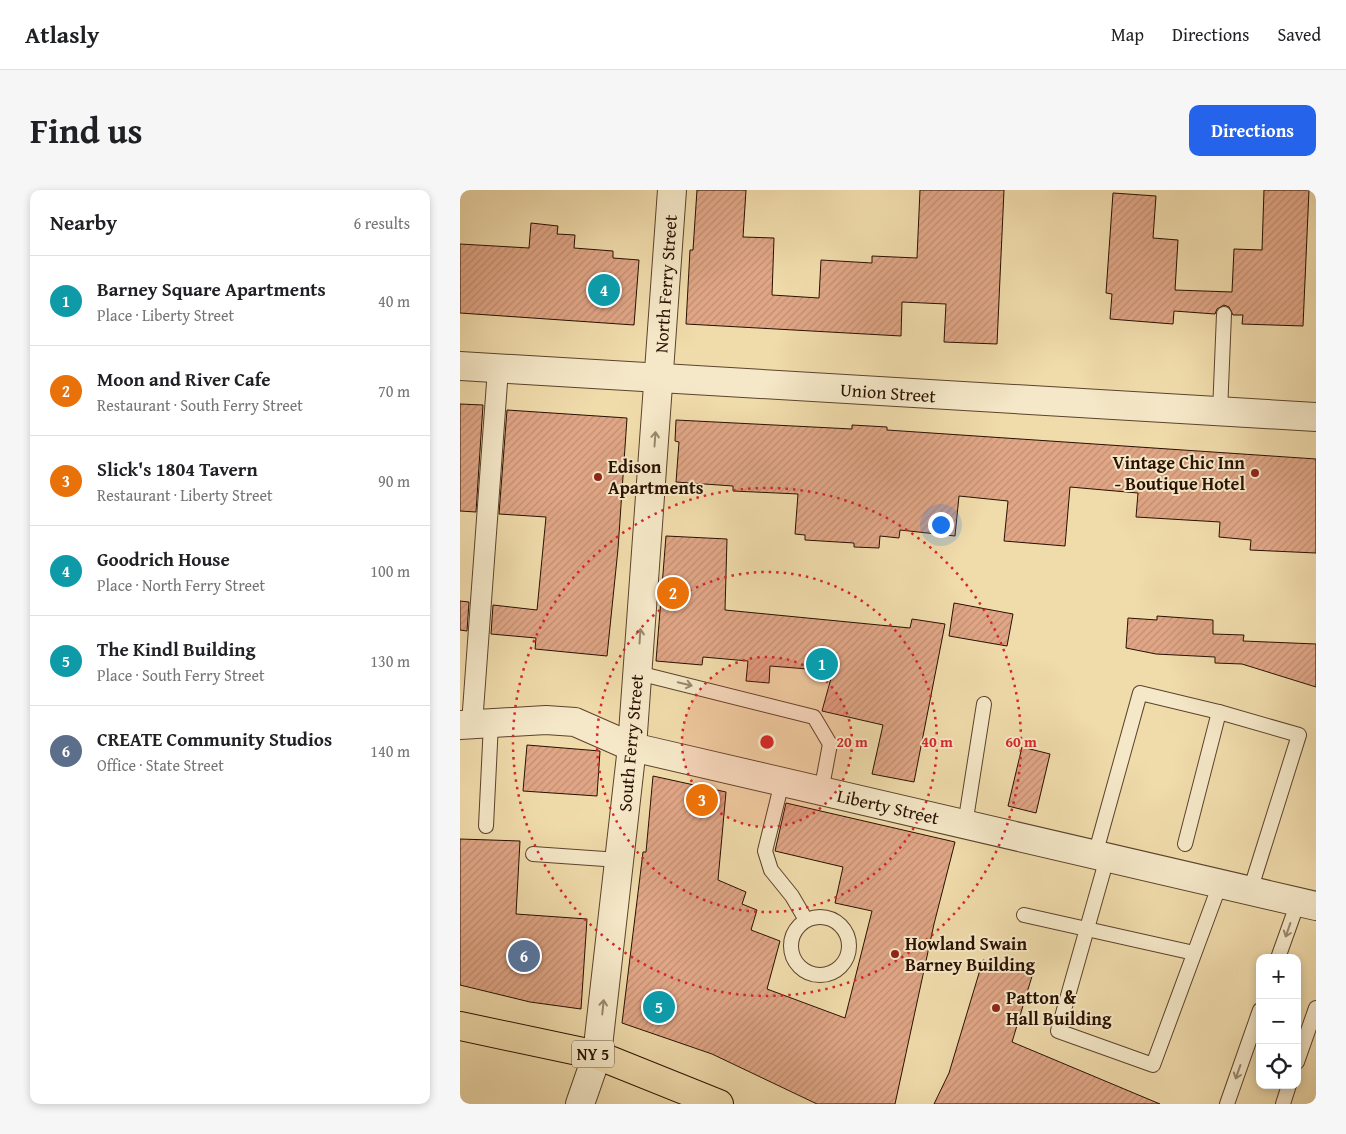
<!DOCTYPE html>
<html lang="en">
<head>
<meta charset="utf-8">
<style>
  body { margin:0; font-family:"Gentium Book Plus",serif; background:#f6f6f6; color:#202124 }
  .controls { position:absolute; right:15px; bottom:15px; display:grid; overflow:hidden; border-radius:10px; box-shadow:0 2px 8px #0003 }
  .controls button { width:45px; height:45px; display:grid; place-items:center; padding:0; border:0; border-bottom:1px solid #e0e0e0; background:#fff; color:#202124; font:25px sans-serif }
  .you { position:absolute; left:480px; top:334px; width:18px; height:18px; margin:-12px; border:4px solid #fff; border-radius:50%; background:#1a73e8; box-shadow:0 0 0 8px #1a73e833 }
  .badge { display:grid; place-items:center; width:32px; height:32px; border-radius:50%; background:#2563eb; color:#fff; font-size:16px; font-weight:700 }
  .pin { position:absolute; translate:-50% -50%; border:2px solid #fff; box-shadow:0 1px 5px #0006 }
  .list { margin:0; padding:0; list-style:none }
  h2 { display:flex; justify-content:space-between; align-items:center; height:65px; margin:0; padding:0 20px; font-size:21px }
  h2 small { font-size:16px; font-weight:400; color:#757577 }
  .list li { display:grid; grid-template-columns:32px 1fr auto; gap:15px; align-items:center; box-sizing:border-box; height:90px; padding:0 20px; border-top:1px solid #e0e0e0 }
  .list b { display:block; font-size:19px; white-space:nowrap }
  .list p { margin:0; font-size:16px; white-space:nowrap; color:#757577 }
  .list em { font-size:16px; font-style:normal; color:#757577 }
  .icon { flex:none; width:28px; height:28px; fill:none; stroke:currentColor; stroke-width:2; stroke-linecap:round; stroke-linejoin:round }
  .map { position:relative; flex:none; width:856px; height:914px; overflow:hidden; border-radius:10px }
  header { display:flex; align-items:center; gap:30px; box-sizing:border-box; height:70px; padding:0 25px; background:#fff; border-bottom:1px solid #e0e0e0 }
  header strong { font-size:24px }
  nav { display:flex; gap:28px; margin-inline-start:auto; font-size:18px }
  .intro { display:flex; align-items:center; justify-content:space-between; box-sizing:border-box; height:120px; padding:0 30px }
  h1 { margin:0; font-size:35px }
  .button { padding:12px 22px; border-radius:10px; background:#2563eb; color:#fff; font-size:18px; font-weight:700 }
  main { display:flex; gap:30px; padding:0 30px }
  aside { flex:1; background:#fff; border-radius:10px; box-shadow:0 2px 8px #0003 }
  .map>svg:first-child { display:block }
  .building { fill:url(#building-hatch); stroke:#291001 }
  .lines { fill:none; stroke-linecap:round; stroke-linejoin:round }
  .service-casing { stroke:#5b432c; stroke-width:16 }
  .pedestrian-casing { stroke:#5b432c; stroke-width:22 }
  .minor-casing { stroke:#5b432c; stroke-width:30 }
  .primary-casing { stroke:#291001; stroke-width:30 }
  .service { stroke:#f5e8c8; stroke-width:14 }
  .pedestrian { stroke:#f5e8c8; stroke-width:20 }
  .minor { stroke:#f5e8c8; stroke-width:28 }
  .primary { stroke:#f0dbab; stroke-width:28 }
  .oneway { stroke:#99876e }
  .ring { fill:none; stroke:#d62828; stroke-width:2.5; stroke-dasharray:2.5 5 }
  .poi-dot { fill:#8f2418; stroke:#f5e8c8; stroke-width:2 }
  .labels { text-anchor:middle; stroke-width:4; stroke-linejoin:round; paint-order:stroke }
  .shield { fill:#f5e8c8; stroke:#66513d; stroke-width:1 }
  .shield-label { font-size:16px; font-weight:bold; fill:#291001 }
  .street-label { font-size:18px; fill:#291001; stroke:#f5e8c8 }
  .poi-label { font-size:18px; font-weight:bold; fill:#291001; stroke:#f5e8c8; text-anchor:start }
  .centre { fill:#d62828; stroke:#f5e8c8; stroke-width:2.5 }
  .ring-label { font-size:15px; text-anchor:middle; font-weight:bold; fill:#d62828; stroke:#f5e8c8; stroke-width:4; stroke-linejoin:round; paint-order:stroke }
</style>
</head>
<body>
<header>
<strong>Atlasly</strong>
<nav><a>Map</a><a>Directions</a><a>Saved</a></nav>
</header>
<div class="intro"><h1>Find us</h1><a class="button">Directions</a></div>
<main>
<aside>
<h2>Nearby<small>6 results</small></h2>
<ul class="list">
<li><span class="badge" style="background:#0f9aa8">1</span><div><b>Barney Square Apartments</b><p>Place · Liberty Street</p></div><em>40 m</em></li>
<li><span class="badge" style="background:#e8710a">2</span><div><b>Moon and River Cafe</b><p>Restaurant · South Ferry Street</p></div><em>70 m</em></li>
<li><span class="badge" style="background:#e8710a">3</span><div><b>Slick's 1804 Tavern</b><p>Restaurant · Liberty Street</p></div><em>90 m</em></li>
<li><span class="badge" style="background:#0f9aa8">4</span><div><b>Goodrich House</b><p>Place · North Ferry Street</p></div><em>100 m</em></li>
<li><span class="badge" style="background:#0f9aa8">5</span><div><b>The Kindl Building</b><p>Place · South Ferry Street</p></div><em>130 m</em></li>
<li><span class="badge" style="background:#5c6f8a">6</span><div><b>CREATE Community Studios</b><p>Office · State Street</p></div><em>140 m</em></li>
</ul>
</aside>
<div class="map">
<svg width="856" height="914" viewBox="0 0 856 914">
  <defs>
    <pattern id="building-hatch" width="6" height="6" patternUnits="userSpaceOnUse" patternTransform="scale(1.25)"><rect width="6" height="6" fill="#e0a686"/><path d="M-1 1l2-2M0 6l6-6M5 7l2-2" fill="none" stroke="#c08e72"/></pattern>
  </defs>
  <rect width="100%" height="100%" fill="#f0dbab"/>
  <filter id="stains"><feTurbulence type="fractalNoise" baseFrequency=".004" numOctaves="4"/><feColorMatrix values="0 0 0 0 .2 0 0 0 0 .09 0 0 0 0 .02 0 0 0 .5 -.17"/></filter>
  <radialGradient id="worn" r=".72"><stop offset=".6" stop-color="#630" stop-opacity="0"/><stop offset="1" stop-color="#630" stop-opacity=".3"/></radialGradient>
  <g class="building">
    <path d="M237,0H286L283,47L314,48L312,105L359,108L361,70L412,73V66L457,68L460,0H544L537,154L484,152L486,114L442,112L441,146L226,134L230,60H233Z"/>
    <path d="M804,0H849L843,136L782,134L783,125H773L769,117L764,115L757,119L755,124L714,121L713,134L650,129L652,104L646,103L653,3L696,6L693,48L718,50L715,100L772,102L774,59L802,60Z"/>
    <path d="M71,33L98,36L97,44L115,45L114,58L153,61V68L179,70L174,135L0,123V54L69,58Z"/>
    <path d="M0,214L23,215L16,322L0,321Z"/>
    <path d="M47,220L167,228L158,359L147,466L75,459L76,448L31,444L33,415L77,420L86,327L39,324Z"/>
    <path d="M216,230L392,239V235L427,237V240L856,269V363L790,360L791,350L759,347L760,332L676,327L678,303L610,297L605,356L544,351L548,311L499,306L495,346L440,340L439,348L420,346L419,358L394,357V353L345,350V345L335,344L338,304L273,301V296L216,292L219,252L215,251Z"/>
    <path d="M206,346L267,349L265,420L450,438L452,429L485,434L454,592L412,584L423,535L362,521L373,481L310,476L309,493L286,491L288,471L243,467L242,475L196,471Z"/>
    <path d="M0,411L9,412L7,441L0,440Z"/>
    <path d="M494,413L553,424L547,456L489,446Z"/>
    <path d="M697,426L753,430V444L784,445L783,451L856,454V497L782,474L755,473V467L696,464L666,458L668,428L697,430Z"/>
    <path d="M67,555L140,561L137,606L63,601Z"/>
    <path d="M562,557L590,564L576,623L548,616Z"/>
    <path d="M193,586L266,602L258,690L286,702L282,714L297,720L291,740L320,751L307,799L385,828L412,721L375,713L383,677L315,661L326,613L495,652L474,734L435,914H357L252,864L162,833L183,662H186Z"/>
    <path d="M0,649L60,651L56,724L127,729L121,819L70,812L0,795Z"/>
    <path d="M523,770L573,783L552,852L700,914H474L489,883Z"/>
  </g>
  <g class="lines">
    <defs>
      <g id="service">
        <path d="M760,222L764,124"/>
        <path d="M178,483L354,527L370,554L361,602"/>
        <path d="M322,592L305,661L311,680L332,706L346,730"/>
        <path d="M505,635L524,514"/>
        <path d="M26,636L31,533"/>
        <path d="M725,654L759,522"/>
        <path d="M73,664L159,670"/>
        <path d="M635,665L680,503L759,522L839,545L790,701"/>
        <path d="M647,668L598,841L693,875L760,694"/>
        <path d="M564,725L734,763"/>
        <circle cx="360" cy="756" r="29"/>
        <path d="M818,768L838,712"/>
        <path d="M837,872L856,818"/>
        <path d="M767,914L800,820"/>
        <path d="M823,914L829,895"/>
      </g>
      <path id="pedestrian" d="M12,534L38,179"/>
      <g id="minor">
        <path d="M0,176L856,227"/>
        <path d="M0,535L86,530L115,532L172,557L856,716"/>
        <path d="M120,914L137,865L172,557L212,0"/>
      </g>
      <path id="primary" d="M0,836L137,865L259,914"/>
    </defs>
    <use href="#service" class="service-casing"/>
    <use href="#pedestrian" class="pedestrian-casing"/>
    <use href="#minor" class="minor-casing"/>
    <use href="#primary" class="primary-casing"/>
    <use href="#service" class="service"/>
    <use href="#pedestrian" class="pedestrian"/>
    <use href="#minor" class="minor"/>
    <use href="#primary" class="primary"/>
  </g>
  <defs><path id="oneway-shaft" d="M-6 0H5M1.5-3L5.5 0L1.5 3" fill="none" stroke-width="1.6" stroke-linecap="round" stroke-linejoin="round" transform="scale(1.25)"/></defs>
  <g class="oneway">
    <use href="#oneway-shaft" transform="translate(195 249) rotate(-86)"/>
    <use href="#oneway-shaft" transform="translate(180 446) rotate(-86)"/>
    <use href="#oneway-shaft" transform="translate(225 494) rotate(14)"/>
    <use href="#oneway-shaft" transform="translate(828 740) rotate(109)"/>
    <use href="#oneway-shaft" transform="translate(143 817) rotate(-84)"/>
    <use href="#oneway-shaft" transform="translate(778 882) rotate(109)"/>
  </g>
  <circle cx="307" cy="552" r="85" fill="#d62828" fill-opacity=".12"/>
  <g class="ring">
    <circle cx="307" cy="552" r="85"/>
    <circle cx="307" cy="552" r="170"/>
    <circle cx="307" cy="552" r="254"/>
  </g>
  <g class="poi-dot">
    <circle cx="795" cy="283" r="5"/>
    <circle cx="138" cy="287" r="5"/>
    <circle cx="435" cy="764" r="5"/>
    <circle cx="536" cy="818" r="5"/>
  </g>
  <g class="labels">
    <rect class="shield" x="112" y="850.5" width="42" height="27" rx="4"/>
    <g class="shield-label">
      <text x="133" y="870">NY 5</text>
    </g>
    <g class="street-label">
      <text transform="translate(206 94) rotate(-86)" y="6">North Ferry Street</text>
      <text transform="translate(428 203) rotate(4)" y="6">Union Street</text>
      <text transform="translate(171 553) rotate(-85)" y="6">South Ferry Street</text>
      <text transform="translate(428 617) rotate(13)" y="6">Liberty Street</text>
    </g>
    <g class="poi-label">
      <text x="785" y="279" text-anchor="end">Vintage Chic Inn<tspan x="785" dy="21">- Boutique Hotel</tspan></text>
      <text x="148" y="283">Edison<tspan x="148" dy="21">Apartments</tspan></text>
      <text x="445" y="760">Howland Swain<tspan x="445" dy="21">Barney Building</tspan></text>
      <text x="546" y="814">Patton &amp;<tspan x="546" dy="21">Hall Building</tspan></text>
    </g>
  </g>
  <circle cx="307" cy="552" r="8" class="centre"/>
  <g class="ring-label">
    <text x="392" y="557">20 m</text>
    <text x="477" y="557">40 m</text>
    <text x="561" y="557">60 m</text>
  </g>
  <rect width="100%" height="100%" filter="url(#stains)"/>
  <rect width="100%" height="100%" fill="url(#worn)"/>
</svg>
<div class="controls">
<button>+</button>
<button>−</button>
<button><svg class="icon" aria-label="locate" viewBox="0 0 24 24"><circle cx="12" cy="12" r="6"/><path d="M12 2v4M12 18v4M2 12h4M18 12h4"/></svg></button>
</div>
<div class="you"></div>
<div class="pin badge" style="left:362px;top:474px;background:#0f9aa8">1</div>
<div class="pin badge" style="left:213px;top:403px;background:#e8710a">2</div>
<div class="pin badge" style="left:242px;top:610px;background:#e8710a">3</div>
<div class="pin badge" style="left:144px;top:100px;background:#0f9aa8">4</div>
<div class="pin badge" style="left:199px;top:817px;background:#0f9aa8">5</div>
<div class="pin badge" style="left:64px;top:766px;background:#5c6f8a">6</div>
</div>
</main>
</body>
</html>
